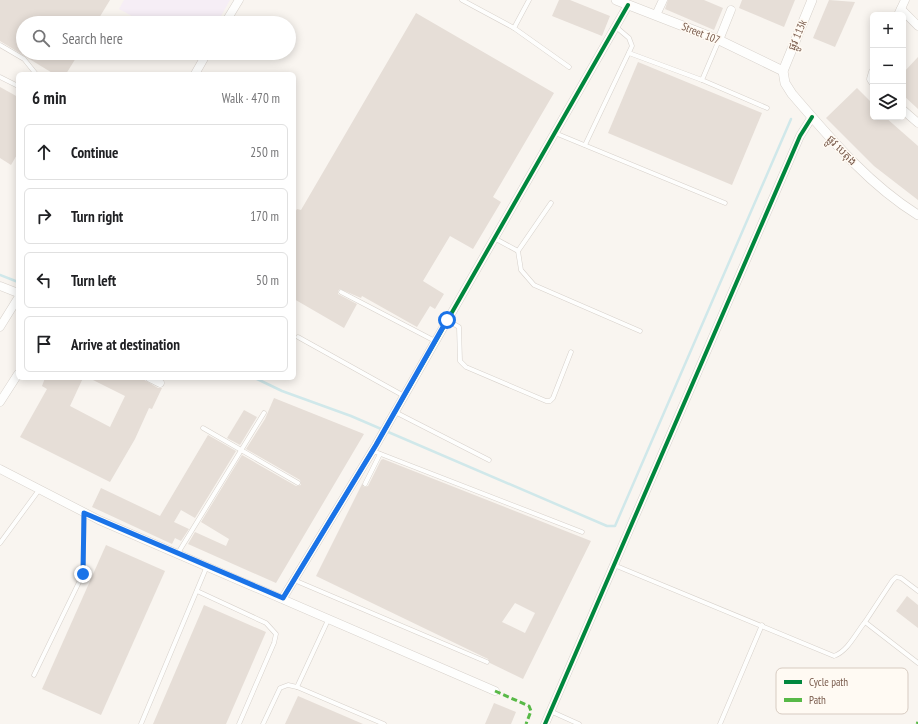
<!DOCTYPE html>
<html lang="en">
<head>
<meta charset="utf-8">
<style>
  body { margin:0; font-family:"PT Sans Narrow","Noto Sans Khmer",sans-serif; background:#f2f2f2; color:#202124 }
  .controls { position:absolute; right:12px; top:12px; display:grid; overflow:hidden; border-radius:6px; box-shadow:0 2px 10px #0003 }
  .controls button { width:36px; height:36px; display:grid; place-items:center; padding:0; border:0; border-bottom:1px solid #e0e0e0; background:#fff; color:#202124; font:20px sans-serif }
  .stop { position:absolute; width:12px; height:12px; margin:-9px; border:3px solid #1a73e8; border-radius:50%; background:#fff }
  .stop.end { background:#1a73e8; border-color:#fff; box-shadow:0 1px 4px #0008 }
  .list { margin:0; padding:0; list-style:none }
  h2 { display:flex; justify-content:space-between; align-items:center; height:52px; margin:0; padding:0 16px; font-size:17px }
  h2 small { font-size:13px; font-weight:400; color:#757577 }
  .list li { display:grid; grid-template-columns:26px 1fr auto; gap:12px; align-items:center; box-sizing:border-box; height:56px; margin:0 8px 8px; padding:0 8px; border:1px solid #e0e0e0; border-radius:6px }
  .list b { display:block; font-size:15px; white-space:nowrap }
  .list em { font-size:13px; font-style:normal; color:#757577 }
  .icon { flex:none; width:22px; height:22px; fill:none; stroke:currentColor; stroke-width:2; stroke-linecap:round; stroke-linejoin:round }
  .map { position:relative; flex:none; width:918px; height:724px; overflow:hidden }
  .search { position:absolute; background:#fff; box-shadow:0 2px 10px #0003; left:16px; top:16px; width:280px; height:44px; display:flex; align-items:center; gap:10px; box-sizing:border-box; padding:0 14px; border-radius:22px; color:#757577; font-size:15px }
  .panel { position:absolute; background:#fff; box-shadow:0 2px 10px #0003; left:16px; top:72px; width:280px; height:308px; border-radius:6px }
  .map>svg:first-child { display:block }
  .education { fill:#f6eef6 }
  .lines { fill:none; stroke-linecap:round; stroke-linejoin:round }
  .stream { stroke:#d0e8ea; stroke-width:2.5 }
  .building { fill:#e6ded7; fill-rule:evenodd }
  .service-casing { stroke:#d7d1cb; stroke-width:5 }
  .minor-casing { stroke:#d7d1cb; stroke-width:9 }
  .tertiary-casing { stroke:#d7d1cb; stroke-width:10 }
  .service { stroke:#fefefd; stroke-width:4 }
  .minor { stroke:#fefefd; stroke-width:8 }
  .tertiary { stroke:#fefefd; stroke-width:9 }
  .quiet { stroke:#58b947; stroke-width:3; stroke-dasharray:6 3; stroke-linecap:butt }
  .cycleway-casing { stroke:#fffaf3; stroke-width:6 }
  .cycleway { stroke:#00873e; stroke-width:4 }
  .route { stroke:#1a73e8; stroke-width:5 }
  .labels { text-anchor:middle; stroke-width:3; stroke-linejoin:round; paint-order:stroke }
  .street-label { font-size:11px; fill:#7a5c4d; stroke:#fffaf3 }
  .key { fill:#fffaf3; stroke:#d7cbc1; stroke-width:1 }
  .key-label { font-size:11px; fill:#7a5c4d }
</style>
</head>
<body>
<div class="map">
<svg width="918" height="724" viewBox="0 0 918 724">
  <rect width="100%" height="100%" fill="#f9f5f0"/>
  <path class="education" d="M124,0H230L217,23H145L119,9Z"/>
  <g class="lines">
    <g class="stream">
      <path d="M0,275L18,282"/>
      <path d="M255,378L282,391L351,416L607,526H615L791,119"/>
    </g>
  </g>
  <g class="building">
    <path d="M0,0H110L96,23H23V53H79L66,74H54L0,41Z"/>
    <path d="M559,0H570L610,16L602,36L552,16Z"/>
    <path d="M668,0H704L723,8L714,30L665,9Z"/>
    <path d="M742,0H795L784,27L739,8Z"/>
    <path d="M829,0L855,2L835,47L813,38Z"/>
    <path d="M416,13L554,93L493,197L501,202L473,249L450,236L423,281L444,294L435,309L430,306L417,327L362,296L361,298L340,289L338,291V294L357,304L344,328L294,299V214L297,209L301,210Z"/>
    <path d="M918,57V109L903,95V73Z"/>
    <path d="M638,62L762,113L732,185L608,133Z"/>
    <path d="M0,87L18,97V153L11,165L0,158Z"/>
    <path d="M857,88L873,104V117H885L918,146V200L874,166L826,118Z"/>
    <path d="M45,378H83L70,406L110,427L125,396L89,378H141L158,388H162L152,409L149,408L135,439L110,482L20,437L47,389L42,386Z"/>
    <path d="M274,398L364,434L276,583L188,544L195,532L226,546L229,539L201,522L242,455L296,486L301,485L300,480L246,449L265,419Z"/>
    <path d="M244,410L257,417L240,445L227,438Z"/>
    <path d="M208,435L236,451L195,518L181,510L174,522L189,529L181,541L175,538L172,544L92,507L101,488L160,516Z"/>
    <path d="M383,459L591,541L523,679L490,663L488,659L316,576L362,484L364,487L368,486L381,460ZM515,603L535,613L525,633L502,622Z"/>
    <path d="M106,545L165,571L101,715L42,689Z"/>
    <path d="M907,596L918,605V628L896,611Z"/>
    <path d="M204,605L266,632L226,724H153Z"/>
    <path d="M298,696L363,724H285Z"/>
    <path d="M494,703L516,712L511,724H485Z"/>
  </g>
  <g class="lines">
    <defs>
      <g id="service">
        <path d="M462,0L514,28"/>
        <path d="M529,0L514,28L569,67"/>
        <path d="M719,40L702,80L767,108"/>
        <path d="M0,45L24,59L36,74"/>
        <path d="M629,53L702,80"/>
        <path d="M0,77L18,86"/>
        <path d="M555,133L725,203"/>
        <path d="M585,145L632,46L629,38L616,27"/>
        <path d="M494,238L518,251L521,270L534,285L640,331"/>
        <path d="M518,251L551,203"/>
        <path d="M341,292L435,341"/>
        <path d="M447,320L459,327L460,361L466,367L546,401H550L553,398L571,352"/>
        <path d="M298,337L404,396"/>
        <path d="M395,412L489,460"/>
        <path d="M203,428L298,483"/>
        <path d="M373,451L582,532"/>
        <path d="M365,484L380,454"/>
        <path d="M0,543L39,490"/>
        <path d="M178,553L264,413"/>
        <path d="M614,565L834,656C848,651 856,633 865,622"/>
        <path d="M294,580L487,662"/>
        <path d="M197,591L266,623L276,634L274,643L239,724"/>
        <path d="M918,591L901,578L896,577L892,581L865,622L918,663"/>
        <path d="M34,675L83,574L84,513"/>
        <path d="M297,687L329,618"/>
        <path d="M550,711L579,724"/>
        <path d="M141,724L207,566"/>
        <path d="M263,724L280,688L288,685L297,687L384,724"/>
        <path d="M720,724L762,625"/>
      </g>
      <g id="minor">
        <path d="M901,9L918,26"/>
        <path d="M656,15L663,0"/>
        <path d="M898,15L905,0"/>
        <path d="M225,23L239,0"/>
        <path d="M719,40L731,10"/>
        <path d="M873,72L871,79L873,82"/>
        <path d="M195,74L207,53"/>
        <path d="M903,110L918,123"/>
        <path d="M0,286L18,293"/>
        <path d="M0,327L18,298"/>
        <path d="M150,378L160,383"/>
        <path d="M0,402L18,374"/>
        <path d="M0,469L99,520L495,691"/>
        <path d="M283,598L376,445L628,5"/>
        <path d="M545,724L800,136L812,117"/>
      </g>
      <g id="tertiary">
        <path d="M616,0L719,40L783,71"/>
        <path d="M812,0L783,71L785,83L792,94C830,138 868,184 918,215"/>
      </g>
    </defs>
    <use href="#service" class="service-casing"/>
    <use href="#minor" class="minor-casing"/>
    <use href="#tertiary" class="tertiary-casing"/>
    <use href="#service" class="service"/>
    <use href="#minor" class="minor"/>
    <use href="#tertiary" class="tertiary"/>
    <g class="quiet">
      <path d="M495,691L529,706L531,711L526,724"/>
      <path d="M917,724L918,722"/>
    </g>
    <defs>
      <g id="cycleway">
        <path d="M283,598L376,445L628,5"/>
        <path d="M545,724L800,136L812,117"/>
      </g>
    </defs>
    <use href="#cycleway" class="cycleway-casing"/>
    <use href="#cycleway" class="cycleway"/>
  </g>
  <g class="lines">
    <path class="route" d="M83,574L84,513L283,598L376,445L447,320"/>
  </g>
  <g class="labels">
    <g class="street-label">
      <text transform="translate(701 33) rotate(22)" y="4">Street 107</text>
      <text transform="translate(797 35) rotate(-67)" y="4">ផ្លូវ 113k</text>
      <text transform="translate(842 150) rotate(46)" y="4">ផ្លូវ បេតុង</text>
    </g>
  </g>
  <rect x="776" y="668" width="132" height="46" rx="6" class="key"/>
  <rect x="784" y="680" width="18" height="4" fill="#00873e"/>
  <rect x="784" y="698" width="18" height="4" fill="#58b947"/>
  <g class="key-label">
    <text x="809" y="686">Cycle path</text>
    <text x="809" y="704">Path</text>
  </g>
</svg>
<div class="controls">
<button>+</button>
<button>−</button>
<button><svg class="icon" aria-label="layers" viewBox="0 0 24 24"><path d="M12 4l9 5-9 5-9-5zM3 14l9 5 9-5"/></svg></button>
</div>
<div class="stop" style="left:447px;top:320px"></div>
<div class="stop end" style="left:83px;top:574px"></div>
<div class="search"><svg class="icon" aria-label="search" viewBox="0 0 24 24"><circle cx="10" cy="10" r="6"/><path d="M15 15l6 6"/></svg>Search here</div>
<section class="panel">
<h2>6 min<small>Walk · 470 m</small></h2>
<ul class="list">
<li><svg class="icon" aria-label="ahead" viewBox="0 0 24 24"><path d="M12 20V5M6 11l6-6 6 6"/></svg><div><b>Continue</b></div><em>250 m</em></li>
<li><svg class="icon" aria-label="right" viewBox="0 0 24 24"><path d="M7 20v-9h11M14 6l5 5-5 5"/></svg><div><b>Turn right</b></div><em>170 m</em></li>
<li><svg class="icon" aria-label="left" viewBox="0 0 24 24"><path d="M17 20v-9H6M10 6l-5 5 5 5"/></svg><div><b>Turn left</b></div><em>50 m</em></li>
<li><svg class="icon" aria-label="arrive" viewBox="0 0 24 24"><path d="M6 21V4h12l-3 4 3 4H6"/></svg><div><b>Arrive at destination</b></div></li>
</ul>
</section>
</div>
</body>
</html>
